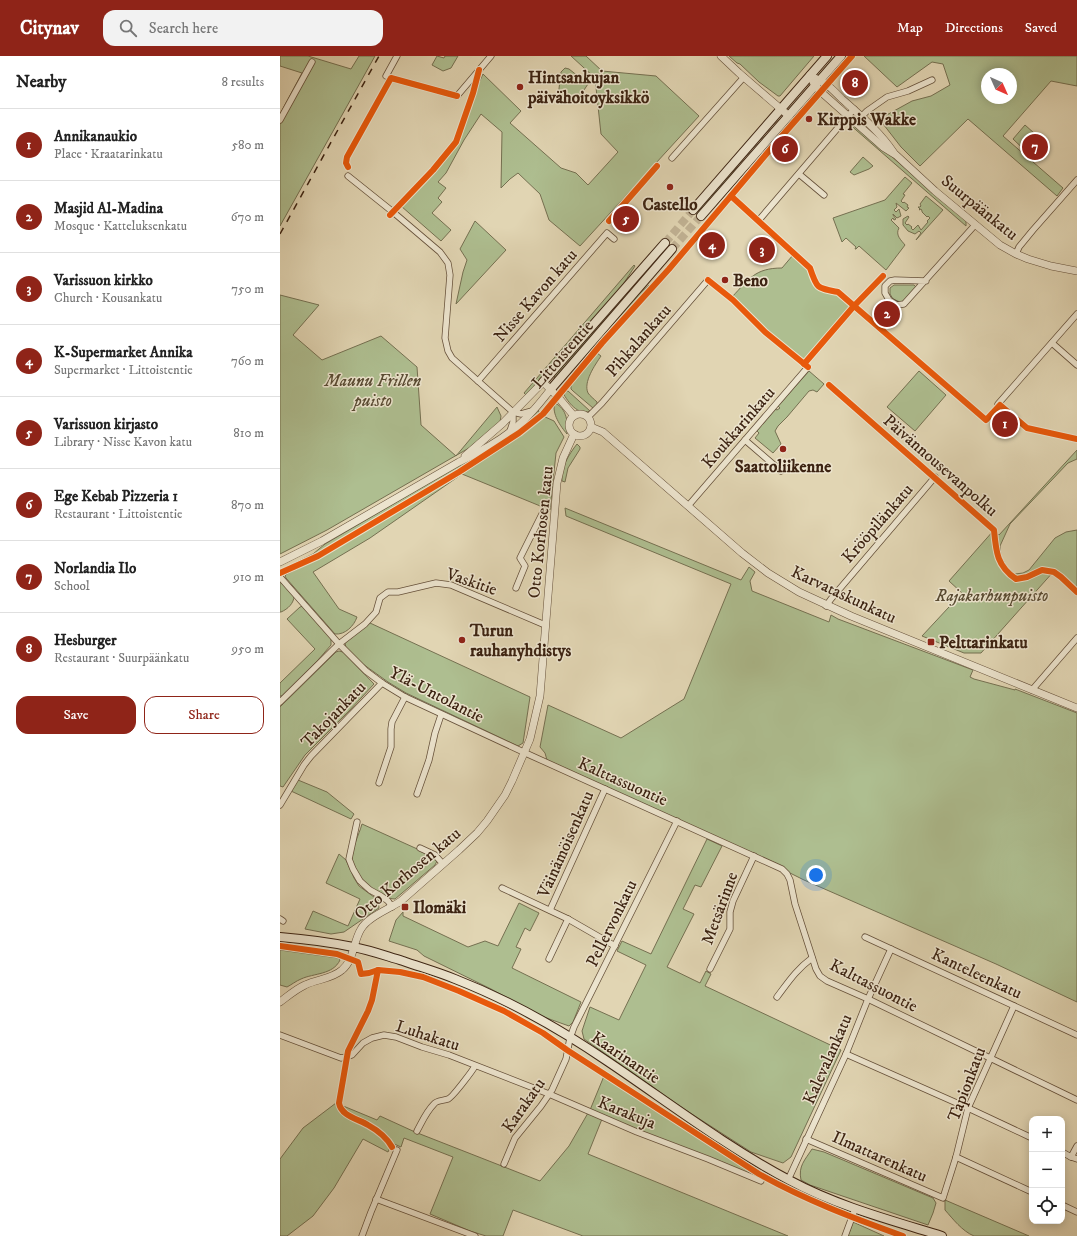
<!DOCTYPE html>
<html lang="en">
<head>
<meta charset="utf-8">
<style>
  body { margin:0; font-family:"IM FELL DW Pica",serif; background:#f2f2f2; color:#222 }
  .controls { position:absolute; right:12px; bottom:12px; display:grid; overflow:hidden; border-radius:8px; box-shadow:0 2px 10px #0003 }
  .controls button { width:36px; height:36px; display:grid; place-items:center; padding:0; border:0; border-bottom:1px solid #e0e0e0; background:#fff; color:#222; font:20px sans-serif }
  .compass { position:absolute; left:701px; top:12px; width:36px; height:36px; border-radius:50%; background:#fff; box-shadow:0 2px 10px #0003; rotate:135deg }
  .you { position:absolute; left:536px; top:819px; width:14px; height:14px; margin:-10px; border:3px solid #fff; border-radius:50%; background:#1a73e8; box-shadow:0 0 0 6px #1a73e833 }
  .badge { display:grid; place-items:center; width:26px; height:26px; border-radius:50%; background:#8f2418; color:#fff; font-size:13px; font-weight:700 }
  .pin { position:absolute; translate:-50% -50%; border:2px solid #fff; box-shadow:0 1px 4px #0006 }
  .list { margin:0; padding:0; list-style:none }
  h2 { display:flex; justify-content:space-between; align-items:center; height:52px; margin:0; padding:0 16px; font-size:17px }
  h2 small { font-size:13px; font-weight:400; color:#767676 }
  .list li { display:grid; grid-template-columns:26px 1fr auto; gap:12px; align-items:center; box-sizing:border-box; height:72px; padding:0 16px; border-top:1px solid #e0e0e0 }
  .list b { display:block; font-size:15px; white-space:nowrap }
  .list p { margin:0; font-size:13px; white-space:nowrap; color:#767676 }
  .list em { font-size:13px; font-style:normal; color:#767676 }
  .actions { display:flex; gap:8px; padding:12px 16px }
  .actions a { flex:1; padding:9px 0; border:1px solid #8f2418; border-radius:12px; text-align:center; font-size:14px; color:#8f2418 }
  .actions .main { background:#8f2418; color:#fff }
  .icon { flex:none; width:22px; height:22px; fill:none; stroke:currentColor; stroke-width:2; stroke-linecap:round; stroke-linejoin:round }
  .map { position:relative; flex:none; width:797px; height:1180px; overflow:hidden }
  header { display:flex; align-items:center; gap:24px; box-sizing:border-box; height:56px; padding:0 20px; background:#8f2418; color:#fff }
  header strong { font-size:19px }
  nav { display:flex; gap:22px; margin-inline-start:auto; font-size:14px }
  .search { width:280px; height:36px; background:#f2f2f2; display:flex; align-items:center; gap:10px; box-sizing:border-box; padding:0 14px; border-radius:12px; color:#767676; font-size:15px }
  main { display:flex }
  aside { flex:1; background:#fff }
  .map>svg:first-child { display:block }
  .green { fill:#aebe90; stroke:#757051; fill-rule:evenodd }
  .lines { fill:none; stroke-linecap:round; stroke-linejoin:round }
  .secondary-tunnel { stroke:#c0b193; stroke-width:8; stroke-dasharray:8 4; stroke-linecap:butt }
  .minor-casing { stroke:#65503a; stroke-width:7 }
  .tertiary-casing { stroke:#65503a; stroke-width:8 }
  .secondary-casing { stroke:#3c2312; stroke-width:10 }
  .minor { stroke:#ece4ce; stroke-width:5.5 }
  .tertiary { stroke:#ece4ce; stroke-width:7 }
  .secondary { stroke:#ece4ce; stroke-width:8 }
  .rail { stroke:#3c2312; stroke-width:1.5; stroke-dasharray:7 7; stroke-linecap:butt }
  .cycleway-casing { stroke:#ece4ce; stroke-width:8 }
  .cycleway { stroke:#e8590c; stroke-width:6 }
  .poi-dot { fill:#8f2418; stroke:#ece4ce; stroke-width:1.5 }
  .labels { text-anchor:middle; stroke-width:3; stroke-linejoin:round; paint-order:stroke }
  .poi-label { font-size:17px; font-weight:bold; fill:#3c2312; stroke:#ece4ce; text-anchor:start }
  .street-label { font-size:17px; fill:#3c2312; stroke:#ece4ce }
  .park-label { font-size:17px; font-style:italic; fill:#584a32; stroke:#ece4ce }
</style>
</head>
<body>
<header>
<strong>Citynav</strong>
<div class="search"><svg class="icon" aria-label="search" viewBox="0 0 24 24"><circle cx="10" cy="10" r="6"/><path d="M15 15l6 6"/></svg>Search here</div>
<nav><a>Map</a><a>Directions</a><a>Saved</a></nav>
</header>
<main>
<aside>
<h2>Nearby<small>8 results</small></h2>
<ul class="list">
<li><span class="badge">1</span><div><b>Annikanaukio</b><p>Place · Kraatarinkatu</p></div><em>580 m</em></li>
<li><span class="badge">2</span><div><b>Masjid Al-Madina</b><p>Mosque · Katteluksenkatu</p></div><em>670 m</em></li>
<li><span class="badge">3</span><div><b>Varissuon kirkko</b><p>Church · Kousankatu</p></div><em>750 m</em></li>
<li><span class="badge">4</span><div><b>K-Supermarket Annika</b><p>Supermarket · Littoistentie</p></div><em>760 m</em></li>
<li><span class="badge">5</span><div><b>Varissuon kirjasto</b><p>Library · Nisse Kavon katu</p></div><em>810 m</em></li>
<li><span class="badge">6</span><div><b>Ege Kebab Pizzeria 1</b><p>Restaurant · Littoistentie</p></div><em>870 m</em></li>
<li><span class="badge">7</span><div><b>Norlandia Ilo</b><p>School</p></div><em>910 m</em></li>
<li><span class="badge">8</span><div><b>Hesburger</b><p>Restaurant · Suurpäänkatu</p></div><em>950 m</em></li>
</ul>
<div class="actions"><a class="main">Save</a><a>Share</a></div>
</aside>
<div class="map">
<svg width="797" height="1180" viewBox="0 0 797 1180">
  <rect width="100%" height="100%" fill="#e1d5b3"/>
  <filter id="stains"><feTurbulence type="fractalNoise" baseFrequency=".005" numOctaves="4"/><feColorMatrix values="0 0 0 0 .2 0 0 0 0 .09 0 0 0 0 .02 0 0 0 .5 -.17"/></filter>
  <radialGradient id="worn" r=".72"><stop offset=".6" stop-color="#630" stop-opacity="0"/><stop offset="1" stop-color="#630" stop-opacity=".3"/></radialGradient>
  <g class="green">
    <path d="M0,0H28L71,13L79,0H95L0,170V58L22,17L0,10Z"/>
    <path d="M157,0L164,2L165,0H178L171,12L163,15L152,9Z"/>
    <path d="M291,0H306L322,15L376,20L419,60L300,190L269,164L260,138L238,117L230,123L221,132L222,76L201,58L184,84L166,117L158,126L166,132L158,142L162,146L152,157L171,174L161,185L121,150L154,115L179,84L195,35L203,18L241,55L230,67L281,112L296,117L308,129L338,96L321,78L315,22Z"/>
    <path d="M449,0H534L500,40H498L479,26L460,8L457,7Z"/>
    <path d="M584,0H797V30L771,25L723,80L783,132L777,140L688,63L640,110L621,91L600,64L603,61L632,45L651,40L670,29L663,8L652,6L617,31ZM707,18H731V42H707Z"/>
    <path d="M285,12L289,13L308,28L298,43L293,40L286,47L280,45L278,41L281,16Z"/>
    <path d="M498,63L459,108L442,131L418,159L415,157Z"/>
    <path d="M568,67L574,68L685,164L686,166V170Z"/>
    <path d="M745,69L764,86L752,101L733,83Z"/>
    <path d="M583,101L593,110L589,113L574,119L570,116Z"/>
    <path d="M625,121L632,127L623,138L625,139L621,145L623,147L624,146L628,149L627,151L629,152L626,155L616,147L617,151L614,154L616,156L619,153L621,160L617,162L613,158V159L616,163L614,164L613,162L611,164L619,172C615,179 621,184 625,189L606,214L579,190L576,193H575L576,191L566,182L562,186L553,162L605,144Z"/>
    <path d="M646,140L663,154L636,184L641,177L639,175L635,178L628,175L623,169V163L628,160L629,161L625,167L627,169L628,168L632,171L631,172L633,174L638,169L641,174L648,166L647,165L650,162L648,160L647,161L642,156V155L641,153L639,154L640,153L638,151H640L641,150L640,148Z"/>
    <path d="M195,165L226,194L176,248L183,216L187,204L180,193Z"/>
    <path d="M388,188L390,191L274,324L275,317Z"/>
    <path d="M513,199L525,209L530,219L532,225L536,231L543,234L559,239L572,250L525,304H522L513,297L452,241C469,223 475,212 502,212Z"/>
    <path d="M354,209L355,210L342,230L246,339L244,337Z"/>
    <path d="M369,229L370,231L322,284L314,296L312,295C326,272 348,247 369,229Z"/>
    <path d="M614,229H634L636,231L624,245L620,246L613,243L610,238V232Z"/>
    <path d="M0,239L39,249L13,279L42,304L101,280L137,311L141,369L176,400L217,351L221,360L220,366L189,392L47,474L0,498Z"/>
    <path d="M317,297L321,300C315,309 303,326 308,337C310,340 314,343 317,346V348L313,352L293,335L291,333V326Z"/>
    <path d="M529,315L544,328L537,336L533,334L529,335L507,361L498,370L495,375L501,388L493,397L475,382L479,377L477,375L495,353L497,354L500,352L498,350Z"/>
    <path d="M639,315L666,339L635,375L607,351Z"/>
    <path d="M285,335H288L310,355C298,360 288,346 283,337Z"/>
    <path d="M275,347C287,353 288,366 287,378C281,371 271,357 275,347Z"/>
    <path d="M258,354L260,358L248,369L200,402L41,496L7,514L2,516L1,515L2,513L33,498L45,488L173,413L223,383Z"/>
    <path d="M263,360L274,365L284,381L276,397L270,454L182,418L90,482L33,516L59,553L77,561C74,570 65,579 55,578L6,522L5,520L7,518C45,499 81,477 118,455C168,426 218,398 263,360Z"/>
    <path d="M297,388L300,391V393L288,412L285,426L282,425C280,413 289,398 297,388Z"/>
    <path d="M797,394V403L788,407L730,468L720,490L721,501L728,512L735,518L743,517L749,514L775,482L786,476L797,474V533L774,515L701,597H684L642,580L682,537L669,525L714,474L719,479Z"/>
    <path d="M285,452L461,524L469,511L475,516L470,525L472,535L549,566L551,559L558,563L693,614L690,621L694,623L735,634V633L797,657V946L716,908L524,824L510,817L502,810L403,766L267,704L265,697L260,691L268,649L341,682L404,643L451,528L286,460Z"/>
    <path d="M0,526L14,540C14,547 8,553 1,556H0Z"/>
    <path d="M23,550L51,582V589L38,604L2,640H0V627L35,593L7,563L20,551Z"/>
    <path d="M90,567L250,641L243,687L238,690L126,637L108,626L80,606L66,592L65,587Z"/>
    <path d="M59,595L63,596L94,628L69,655L25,699L3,731L0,730V651L56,596Z"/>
    <path d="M18,724L47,736L74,758L71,763L11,735Z"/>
    <path d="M82,768L155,801L157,805L155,809L115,843C100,843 72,819 72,802C72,791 79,779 82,768Z"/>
    <path d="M427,783L442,790L421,831L415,829L403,853L414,858L387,911L420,927L426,915L431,918L425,930L561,994L511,1101L503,1107L471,1096L404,1053L304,983L302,975L310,951L339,964L366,909L337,895L342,885L371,898Z"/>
    <path d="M59,798L66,804L74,822L79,830L98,844L99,852L64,876L51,878L25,873L33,855L68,870L80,843L46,827Z"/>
    <path d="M239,847L259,857L250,875L245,872L236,891L241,893L232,912L301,946L293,966L289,970L261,960L211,933L144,900L137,894L109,885L116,864L123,856V860L188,891L205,885L218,890Z"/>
    <path d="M0,894L58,902L60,904C53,919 34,917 21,923C16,925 11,929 7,931L0,929Z"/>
    <path d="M324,1020L477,1120L474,1121L310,1054Z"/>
    <path d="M56,1047L97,1064L100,1060L135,1076L260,1125L289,1090L308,1057L322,1063L308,1098L508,1180H303L233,1154L223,1180H206L190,1175L150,1158L173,1101L124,1082L121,1091L112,1087L108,1096L83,1083L54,1132L33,1160L7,1180H0V1103L23,1072Z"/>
    <path d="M532,1093L544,1096L653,1142L656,1147L653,1157L648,1169L530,1129L521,1124C518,1110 525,1104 532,1093Z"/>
    <path d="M665,1144L749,1180H694C682,1175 673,1163 665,1154Z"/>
    <path d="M573,1166L604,1180H568Z"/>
  </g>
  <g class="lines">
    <g class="secondary-tunnel">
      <path d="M385,187L413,154"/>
      <path d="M392,193L421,160"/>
    </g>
    <defs>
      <g id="minor">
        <path d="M106,20L117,0"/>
        <path d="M177,40L211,0"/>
        <path d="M0,64L32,6"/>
        <path d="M575,67L587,55L607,41L628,35L652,24"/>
        <path d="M392,102L464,21"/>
        <path d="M519,118L544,139"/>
        <path d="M68,120L113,156L160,196L168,207L170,219L165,282L168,295L172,302L233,356L241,358L252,355"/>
        <path d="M479,164L574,53"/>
        <path d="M736,198L739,191L753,174L797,124"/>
        <path d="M646,225L615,224L610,225L605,230V237L609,244L617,249L624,248L695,169"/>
        <path d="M772,287L797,309"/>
        <path d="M198,325L327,177L334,183"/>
        <path d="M718,348L797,258"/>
        <path d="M308,361L322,347L428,224"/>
        <path d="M230,375L233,366V356"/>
        <path d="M465,384L501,415"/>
        <path d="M408,450L528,311"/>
        <path d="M0,521L59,588L86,615L102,627L125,641L252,700L502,813L507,818L510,824L515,848L536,913L540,920L547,925L588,943L797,1044"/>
        <path d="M236,532L245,510L240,502L263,456"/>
        <path d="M546,550L551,543L655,421"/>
        <path d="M752,634L797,582"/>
        <path d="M0,646L59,588L85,568L96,556L100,542L108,536H118L156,527L171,529L265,569"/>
        <path d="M99,727L111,691V673L112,666L125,641"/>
        <path d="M137,738L149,704L155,677L161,659"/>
        <path d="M0,749L24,709L31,700L102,627"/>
        <path d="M77,766L69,803L73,813L80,825L90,834L101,840L108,845L112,851"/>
        <path d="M140,792L155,799L163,808"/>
        <path d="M222,832L288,863L335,890"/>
        <path d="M270,854L325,733"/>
        <path d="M0,863L3,865"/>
        <path d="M585,881L797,979"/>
        <path d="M269,903L288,863"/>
        <path d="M430,913L450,873V856L453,845L474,800"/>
        <path d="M497,941C509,925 516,914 532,902"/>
        <path d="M0,979L61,1002L66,1001L72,999L83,987L92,982L104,979L116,981L142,991L169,999L269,1038L357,1076L428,1103L481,1125"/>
        <path d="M566,998L688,1052L752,1082"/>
        <path d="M137,1075C142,1066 146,1056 154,1048C157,1044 163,1045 168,1043C172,1042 193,1014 195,1010"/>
        <path d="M526,1083L663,1142L676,1101L688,1052L734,950"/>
        <path d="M797,1090L791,1101L797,1103"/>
        <path d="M782,1096L791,1101"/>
        <path d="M676,1101L752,1136"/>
        <path d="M224,1108L235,1082L261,1050L272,1034L286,1003L290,982L294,971L397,765"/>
        <path d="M508,1124L566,998L588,943L611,893"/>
        <path d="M96,1143L195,1180"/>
        <path d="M782,1149L797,1156"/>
        <path d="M82,1180L91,1156L117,1094"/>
        <path d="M565,1180L575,1153"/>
      </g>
      <g id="tertiary">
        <path d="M441,0L459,17L509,60"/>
        <path d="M530,19L535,30L541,36L603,91L616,99L655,135L720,189L736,198L748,203L771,210L797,215"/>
        <path d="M535,22C546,26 554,35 562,43C581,60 600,76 614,97"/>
        <circle cx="300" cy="369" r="11"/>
        <path d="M311,371L323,376L462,497L488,517L519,536L571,560L797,652"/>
        <path d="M185,400L223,367L263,326L278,341L294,360"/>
        <path d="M0,506L42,485L179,406C202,395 226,382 244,364C254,355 262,344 271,333"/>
        <path d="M0,946C8,940 16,933 25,929C37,923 52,923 62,914C74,904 73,886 81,873C88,861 109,853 121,845L179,794L197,777L207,765L225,739L232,725L250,683L260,640L277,427L283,402L294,378"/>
      </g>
      <g id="secondary">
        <path d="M413,154L547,0"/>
        <path d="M421,160L561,0"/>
        <path d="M263,326L385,187"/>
        <path d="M271,333L392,193"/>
        <path d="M0,881C24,883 49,886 73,891C90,894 106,900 123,905C140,911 158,916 175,923C229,944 280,973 327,1005C388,1046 445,1090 509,1124C557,1150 610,1164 662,1180"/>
      </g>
    </defs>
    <use href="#minor" class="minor-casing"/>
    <use href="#tertiary" class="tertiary-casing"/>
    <use href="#secondary" class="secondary-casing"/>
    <use href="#minor" class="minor"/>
    <use href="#tertiary" class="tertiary"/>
    <use href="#secondary" class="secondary"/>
    <path class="rail" d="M0,178L99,0"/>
    <defs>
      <g id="cycleway">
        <path d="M68,111L66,107L67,101L111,22L177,40"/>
        <path d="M451,140L530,212C537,233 537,232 558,236L706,364L720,349L747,372L797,383"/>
        <path d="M110,159L153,114L176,86L193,37L199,14"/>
        <path d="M329,165L377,110"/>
        <path d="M428,224L453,244L485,276L528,311"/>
        <path d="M524,308L574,250L603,220"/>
        <path d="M549,329L714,474C716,496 717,510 736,523L747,521L762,514L774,516L781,521L797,536"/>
        <path d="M0,517L38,500L179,416L239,377L263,358L322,287L389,213L494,89L572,0"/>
        <path d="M0,890L57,898L78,906L81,918L89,917L98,914L120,916L143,921L179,935L224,955L263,977L287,994L479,1118C525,1144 573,1162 623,1180"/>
        <path d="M98,914L92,944L88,955L68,995L59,1047C61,1060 78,1063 88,1069C97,1074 107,1082 112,1091"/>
      </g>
    </defs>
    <use href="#cycleway" class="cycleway-casing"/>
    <use href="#cycleway" class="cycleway"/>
  </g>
  <g class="poi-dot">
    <circle cx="240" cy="31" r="4"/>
    <circle cx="529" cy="63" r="4"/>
    <circle cx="390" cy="131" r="4"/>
    <circle cx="445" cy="224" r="4"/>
    <circle cx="503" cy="393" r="4"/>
    <circle cx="182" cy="584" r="4"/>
    <rect x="647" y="582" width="8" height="8" rx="2"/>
    <rect x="121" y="847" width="8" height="8" rx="2"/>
  </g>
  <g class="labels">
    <g class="poi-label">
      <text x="248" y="27">Hintsankujan<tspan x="248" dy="20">päivähoitoyksikkö</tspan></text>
      <text x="537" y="69">Kirppis Wakke</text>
      <text x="390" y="154" text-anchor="middle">Castello</text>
      <text x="453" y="230">Beno</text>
      <text x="503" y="416" text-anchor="middle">Saattoliikenne</text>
      <text x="190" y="580">Turun<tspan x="190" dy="20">rauhanyhdistys</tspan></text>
      <text x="659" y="592">Pelttarinkatu</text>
      <text x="133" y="857">Ilomäki</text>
    </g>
    <g class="street-label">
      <text transform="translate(700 151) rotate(39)" y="6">Suurpäänkatu</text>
      <text transform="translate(255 239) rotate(-49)" y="6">Nisse Kavon katu</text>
      <text transform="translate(358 284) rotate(-49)" y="6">Pihkalankatu</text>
      <text transform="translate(282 298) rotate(-49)" y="6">Littoistentie</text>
      <text transform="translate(458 371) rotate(-49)" y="6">Koukkarinkatu</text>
      <text transform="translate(661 409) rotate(41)" y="6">Päivännousevanpolku</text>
      <text transform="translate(597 467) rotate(-49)" y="6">Krööpilänkatu</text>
      <text transform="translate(260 476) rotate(-84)" y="6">Otto Korhosen katu</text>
      <text transform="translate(192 525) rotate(19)" y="6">Vaskitie</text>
      <text transform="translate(564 538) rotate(25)" y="6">Karvataskunkatu</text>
      <text transform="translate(157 638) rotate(27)" y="6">Ylä-Untolantie</text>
      <text transform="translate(53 658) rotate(-46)" y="6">Takojankatu</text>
      <text transform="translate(343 725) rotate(24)" y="6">Kalttassuontie</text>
      <text transform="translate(285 788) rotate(-66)" y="6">Väinämöisenkatu</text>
      <text transform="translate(127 817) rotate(-40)" y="6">Otto Korhosen katu</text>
      <text transform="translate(439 852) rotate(-70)" y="6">Metsärinne</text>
      <text transform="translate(331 867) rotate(-64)" y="6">Pellervonkatu</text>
      <text transform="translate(697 917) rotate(25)" y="6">Kanteleenkatu</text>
      <text transform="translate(594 929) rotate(27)" y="6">Kalttassuontie</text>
      <text transform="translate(148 979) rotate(18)" y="6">Luhakatu</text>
      <text transform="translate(346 1001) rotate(34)" y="6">Kaarinantie</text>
      <text transform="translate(547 1003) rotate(-66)" y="6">Kalevalankatu</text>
      <text transform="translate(686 1028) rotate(-69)" y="6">Tapionkatu</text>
      <text transform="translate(243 1049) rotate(-55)" y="6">Karakatu</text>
      <text transform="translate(347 1056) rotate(22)" y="6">Karakuja</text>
      <text transform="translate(600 1100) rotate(24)" y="6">Ilmattarenkatu</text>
    </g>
    <g class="park-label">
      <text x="93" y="330">Maunu Frillen<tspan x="93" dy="20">puisto</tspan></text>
      <text x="712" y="545">Rajakarhunpuisto</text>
    </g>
  </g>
  <rect width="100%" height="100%" filter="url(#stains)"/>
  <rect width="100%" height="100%" fill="url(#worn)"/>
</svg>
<div class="controls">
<button>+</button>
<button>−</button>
<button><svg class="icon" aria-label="locate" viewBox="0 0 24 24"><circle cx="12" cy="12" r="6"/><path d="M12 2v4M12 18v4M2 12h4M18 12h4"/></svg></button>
</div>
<svg class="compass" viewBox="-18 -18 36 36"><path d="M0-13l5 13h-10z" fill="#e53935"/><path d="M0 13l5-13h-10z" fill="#767676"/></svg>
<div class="you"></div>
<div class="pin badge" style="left:725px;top:368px">1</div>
<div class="pin badge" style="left:607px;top:258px">2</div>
<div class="pin badge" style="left:482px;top:194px">3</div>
<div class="pin badge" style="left:432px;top:189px">4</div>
<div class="pin badge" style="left:346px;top:163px">5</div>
<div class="pin badge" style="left:505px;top:93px">6</div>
<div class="pin badge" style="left:755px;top:91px">7</div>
<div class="pin badge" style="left:575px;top:27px">8</div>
</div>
</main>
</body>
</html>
